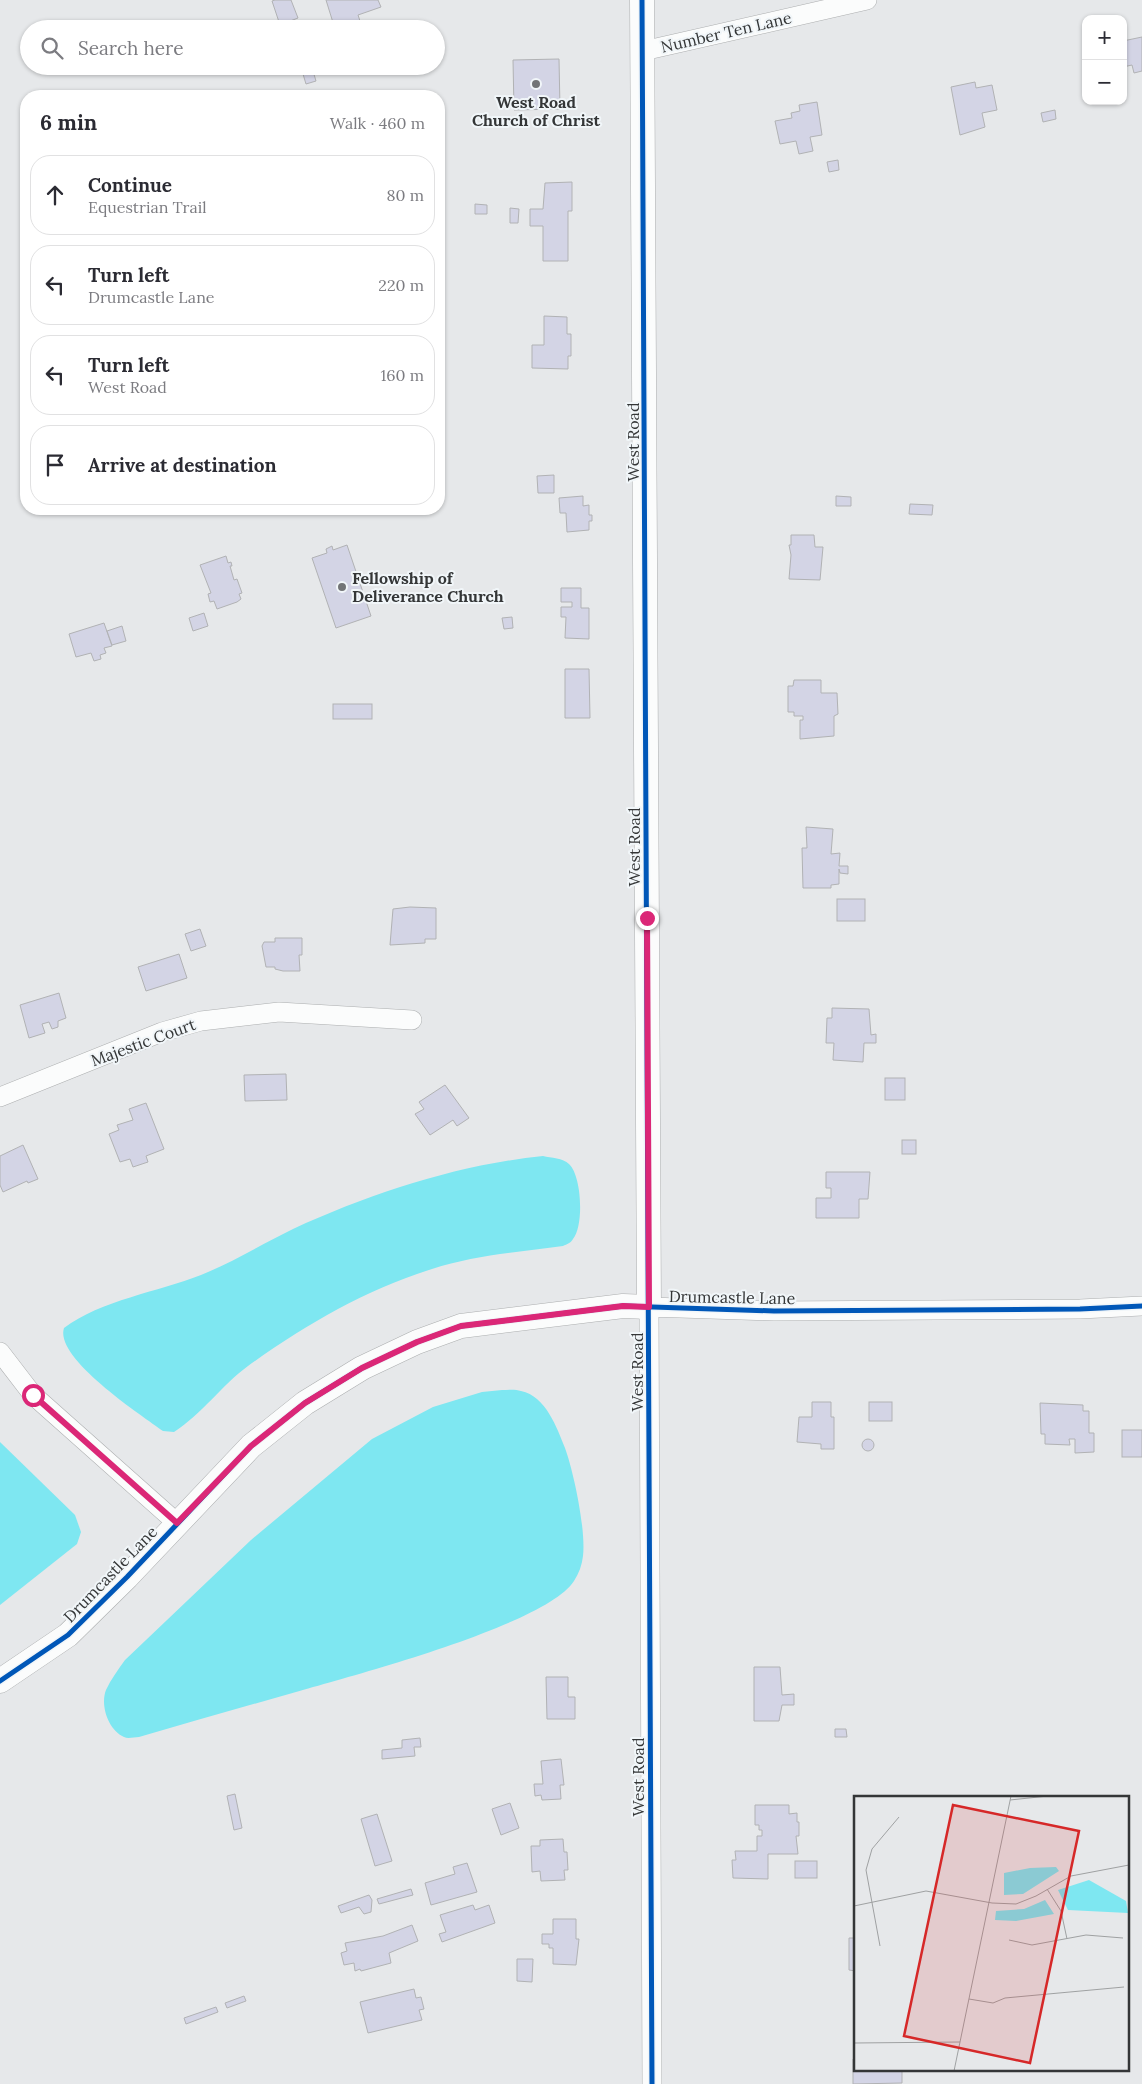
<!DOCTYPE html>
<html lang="en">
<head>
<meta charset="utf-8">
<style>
  body { margin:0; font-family:Lora,serif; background:#f7f7f7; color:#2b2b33 }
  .controls { position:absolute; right:15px; top:15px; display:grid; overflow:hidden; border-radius:10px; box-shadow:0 1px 4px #0004 }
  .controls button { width:45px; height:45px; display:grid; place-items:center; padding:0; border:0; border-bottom:1px solid #e1e1e2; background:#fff; color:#2b2b33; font:25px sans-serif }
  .stop { position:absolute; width:15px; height:15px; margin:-11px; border:4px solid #db2777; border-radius:50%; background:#fff }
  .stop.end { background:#db2777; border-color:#fff; box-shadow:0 1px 5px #0008 }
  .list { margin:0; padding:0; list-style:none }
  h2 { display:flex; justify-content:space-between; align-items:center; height:65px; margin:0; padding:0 20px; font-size:21px }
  h2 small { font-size:16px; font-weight:400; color:#7c7c81 }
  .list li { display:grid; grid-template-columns:32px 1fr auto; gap:15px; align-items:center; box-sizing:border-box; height:80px; margin:0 10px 10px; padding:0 10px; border:1px solid #e1e1e2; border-radius:20px }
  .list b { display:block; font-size:19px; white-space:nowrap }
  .list p { margin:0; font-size:16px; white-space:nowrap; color:#7c7c81 }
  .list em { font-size:16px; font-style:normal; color:#7c7c81 }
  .icon { flex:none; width:28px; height:28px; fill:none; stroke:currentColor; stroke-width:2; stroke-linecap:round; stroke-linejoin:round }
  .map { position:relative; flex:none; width:1142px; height:2084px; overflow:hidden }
  .search { position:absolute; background:#fff; box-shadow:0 1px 4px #0004; left:20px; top:20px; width:425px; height:55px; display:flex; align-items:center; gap:12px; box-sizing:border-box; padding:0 18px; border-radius:28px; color:#7c7c81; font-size:19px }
  .panel { position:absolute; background:#fff; box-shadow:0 1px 4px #0004; left:20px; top:90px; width:425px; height:425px; border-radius:20px }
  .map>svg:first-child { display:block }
  .water { fill:#7ee7f1 }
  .building { fill:#d3d4e5; stroke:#b1b2b4 }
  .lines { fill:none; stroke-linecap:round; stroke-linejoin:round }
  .minor-casing { stroke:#acaeaf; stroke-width:20 }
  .tertiary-casing { stroke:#acaeaf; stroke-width:25 }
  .minor { stroke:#fbfcfc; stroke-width:19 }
  .tertiary { stroke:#fbfcfc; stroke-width:24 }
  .cycleway-casing { stroke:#f1f6f9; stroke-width:8 }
  .cycleway { stroke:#0057b8; stroke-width:5 }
  .route { stroke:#db2777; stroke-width:6 }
  .poi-dot { fill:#727476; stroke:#f1f6f9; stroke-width:2 }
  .labels { text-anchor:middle; stroke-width:4; stroke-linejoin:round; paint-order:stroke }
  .street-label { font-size:16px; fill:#343637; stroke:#f1f6f9 }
  .poi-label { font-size:16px; font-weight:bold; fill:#343637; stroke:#f1f6f9 }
  .inset-road { fill:none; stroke:#9fa1a2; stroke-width:1 }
  .view { fill:#d62828; fill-opacity:0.15; stroke:#d62828; stroke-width:2.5 }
  .inset-edge { fill:none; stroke:#343637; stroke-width:2.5 }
</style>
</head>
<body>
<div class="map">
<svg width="1142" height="2084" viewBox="0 0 1142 2084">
  <rect width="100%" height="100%" fill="#e6e8ea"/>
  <g class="water">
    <path d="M543,1156C551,1158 563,1158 569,1164C582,1176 584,1226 573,1239C571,1243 567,1244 563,1246C520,1252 474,1255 432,1269C365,1290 305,1325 248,1366C222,1385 202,1414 174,1432L163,1431C141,1415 54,1358 64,1328C101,1300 158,1292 201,1275C233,1262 262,1244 293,1229C372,1193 457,1165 543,1156Z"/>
    <path d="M502,1390C508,1390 515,1389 521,1391C546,1396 557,1428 565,1448C574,1473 586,1530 583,1556C582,1565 579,1573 574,1581C546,1625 351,1676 296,1692C243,1707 191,1722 139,1737C134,1737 128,1739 124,1737C108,1730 100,1705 106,1690C111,1679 118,1670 125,1660L251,1540L372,1439L433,1407L482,1392Z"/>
    <path d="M0,1442L75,1515L81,1532L77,1544L0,1605Z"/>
  </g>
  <g class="building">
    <path d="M275,0H291L298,18L280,25L272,1Z"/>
    <path d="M326,0H378L381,7L358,15L361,24L346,29H335Z"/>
    <path d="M1142,37V71L1134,73L1132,65L1123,67V41Z"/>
    <path d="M559,59L560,109L514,110L513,60Z"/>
    <path d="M313,71L316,81L306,84L303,74Z"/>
    <path d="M975,82L976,88L992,85L997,110L982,113L985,127L960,135L951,87Z"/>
    <path d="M817,102L822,135L810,137L813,151L799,154L796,141L780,144L775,121L792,118L791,113L800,111L799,105Z"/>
    <path d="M1055,110L1056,119L1043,122L1041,113Z"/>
    <path d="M838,160L839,170L829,172L827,162Z"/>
    <path d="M572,182V211H568V261H543V226H530V209H543L545,183Z"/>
    <path d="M475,204L487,205V214H475Z"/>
    <path d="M510,208L519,209L518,223H510Z"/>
    <path d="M544,316L567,317V334H571V356H568V369L532,368V345H544Z"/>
    <path d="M554,475V493H538L537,476Z"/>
    <path d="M583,496V506L589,505V515H592V521H589V530L567,532L566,513H560L559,498Z"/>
    <path d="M836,496L851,497V506H836Z"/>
    <path d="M910,504L933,505L932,515L909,514Z"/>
    <path d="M791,535H814L815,547H823L820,580L789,579L791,555L789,545H791Z"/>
    <path d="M347,545L371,616L336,628L312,558L327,553L326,549L332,546L333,550Z"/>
    <path d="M226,556L228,563L231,562L232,566H230L234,580L237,579L242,593L239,594L241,599L237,602L217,609L214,601L210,602L208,594L211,593L200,565Z"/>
    <path d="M561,588H581V608H589V639L565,638L566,617H561V607H572V602H561Z"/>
    <path d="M204,613L208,626L193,631L189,618Z"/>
    <path d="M512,617L513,628L504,629L502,618Z"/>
    <path d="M104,623L112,646L104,648L106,653L100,655L101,659L94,661L91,653L76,657L69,634Z"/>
    <path d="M122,626L126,641L112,645L107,631Z"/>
    <path d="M565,669H589L590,718H565Z"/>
    <path d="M794,680H821V693H837L838,714L834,716V736L800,739V720H803V716H794V712H788V686H793Z"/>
    <rect x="333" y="704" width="39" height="15"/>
    <path d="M806,827L833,829L831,854L840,853L839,866H848V874L840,873L839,869V884L831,885V888H803L802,848H807Z"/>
    <rect x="837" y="899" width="28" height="22"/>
    <path d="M410,907L436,908V939H425V943L390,945L393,909Z"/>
    <path d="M200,929L206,946L191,951L185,934Z"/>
    <path d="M275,938H302V955H299L300,971H283L275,969V967H266L262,946L264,942H275Z"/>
    <path d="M179,954L187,978L146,991L138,967Z"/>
    <path d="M59,993L66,1018L58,1021V1027L52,1029L49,1022L42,1024L45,1033L29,1038L20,1005Z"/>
    <path d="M832,1008L869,1009L871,1035L876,1034V1043H864L863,1062L833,1060L834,1043H826L827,1018H832Z"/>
    <path d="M286,1074L287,1100L245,1101L244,1075Z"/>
    <rect x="885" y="1078" width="20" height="22"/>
    <path d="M445,1085L469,1118L457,1126L453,1120L430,1135L415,1114L424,1109L419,1102Z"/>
    <path d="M146,1103L164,1149L146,1156L148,1162L133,1167L130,1159L120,1162L109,1134L119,1130L117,1125L133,1120L129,1109Z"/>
    <rect x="902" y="1140" width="14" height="14"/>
    <path d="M23,1145L38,1179L28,1183L27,1181L3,1192L0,1185V1156Z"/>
    <path d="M826,1172H870L868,1199H859V1218H816V1198H831V1188H826Z"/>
    <path d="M812,1402H831V1417H834V1449H821V1444L797,1442L799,1417H812Z"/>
    <rect x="869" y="1402" width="23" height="19"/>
    <path d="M1040,1403L1083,1405V1411H1089V1433H1094V1452L1075,1453V1439H1069L1070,1445L1045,1444V1434H1041Z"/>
    <rect x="1122" y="1430" width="20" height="27"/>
    <circle cx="868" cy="1445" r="6"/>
    <path d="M754,1667H780L782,1695L794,1694V1705H782L779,1721H754Z"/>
    <path d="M546,1677H568V1697H575V1719H547Z"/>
    <path d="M835,1729H846L847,1737H835Z"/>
    <path d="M420,1738L421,1747H414L415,1756L382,1759V1750L402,1748V1740Z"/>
    <path d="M561,1759L564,1785H560L561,1799L542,1800L541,1795L535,1796L534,1784H543L541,1761Z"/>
    <path d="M235,1794L242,1828L234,1830L227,1796Z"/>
    <path d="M510,1803L519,1828L501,1835L492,1809Z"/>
    <path d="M755,1805H789V1814L797,1813V1822H799V1836H796L798,1854H768V1879L733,1878L732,1860H736L735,1851H757V1836H762V1830H759V1825H755Z"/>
    <path d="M377,1814L392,1861L375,1866L361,1819Z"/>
    <path d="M563,1839L564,1852H567L568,1870H564L565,1880L541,1881L540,1871L532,1872L531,1846H540V1840Z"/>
    <rect x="795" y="1861" width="22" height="17"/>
    <path d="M467,1863L477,1892L431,1905L425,1883L455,1874L453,1867Z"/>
    <path d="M411,1889L413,1895L379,1904L377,1899Z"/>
    <path d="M369,1895L372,1900L371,1912L364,1914L359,1907L341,1913L338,1906Z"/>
    <path d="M473,1905L475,1910L489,1905L495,1923L442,1942L439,1934L446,1932L440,1915Z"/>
    <path d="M553,1919H576V1939H579L576,1965L553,1964V1948H549V1944H542V1934H553Z"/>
    <path d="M412,1925L418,1941L389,1953L391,1963L361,1971L360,1969L355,1971L354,1963L344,1965L341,1953L347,1951L345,1943L383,1936Z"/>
    <path d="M849,1938H856V1971L849,1970Z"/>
    <path d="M517,1959H533L532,1982L517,1981Z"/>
    <path d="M414,1989L416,1998L421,1997L424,2009L419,2010L422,2020L368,2033L360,2002Z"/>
    <path d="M244,1996L246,2001L227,2008L225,2003Z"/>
    <path d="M216,2007L218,2012L186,2024L184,2018Z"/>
    <path d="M853,2059H856V2070H902V2083L853,2084Z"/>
  </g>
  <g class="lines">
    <defs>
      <g id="minor">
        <path d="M643,51L867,0"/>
        <path d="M0,1097L162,1032L201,1021L279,1012L412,1020"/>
        <path d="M0,1352L33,1395L177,1523"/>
        <path d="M652,2084L649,1307L774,1311L1080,1309L1142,1306"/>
      </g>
      <path id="tertiary" d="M0,1681L68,1635L127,1577L251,1446L305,1403L362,1368L417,1342L461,1326L623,1306L649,1307L642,0"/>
    </defs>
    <use href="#minor" class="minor-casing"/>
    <use href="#tertiary" class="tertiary-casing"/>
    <use href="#minor" class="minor"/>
    <use href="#tertiary" class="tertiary"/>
    <defs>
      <g id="cycleway">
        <path d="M642,0L652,2084"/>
        <path d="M0,1681L68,1635L127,1577L251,1446L305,1403L362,1368L417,1342L461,1326L623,1306L774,1311L1080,1309L1142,1306"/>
      </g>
    </defs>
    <use href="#cycleway" class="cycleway-casing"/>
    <use href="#cycleway" class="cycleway"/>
  </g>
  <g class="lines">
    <path class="route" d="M33,1395L177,1523L251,1446L305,1403L362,1368L417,1342L461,1326L623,1306L649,1307L647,918"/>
  </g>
  <g class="poi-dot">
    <circle cx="536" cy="84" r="5"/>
    <circle cx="342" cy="587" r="5"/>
  </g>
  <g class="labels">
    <g class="street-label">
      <text transform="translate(726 32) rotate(-13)" y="6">Number Ten Lane</text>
      <text transform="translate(633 442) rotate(-90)" y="6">West Road</text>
      <text transform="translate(634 847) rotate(-90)" y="6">West Road</text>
      <text transform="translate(143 1042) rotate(-20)" y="6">Majestic Court</text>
      <text transform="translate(732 1297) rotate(1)" y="6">Drumcastle Lane</text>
      <text transform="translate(637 1372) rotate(-90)" y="6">West Road</text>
      <text transform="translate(110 1574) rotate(-46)" y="6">Drumcastle Lane</text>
      <text transform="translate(638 1777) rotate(-90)" y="6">West Road</text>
    </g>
    <g class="poi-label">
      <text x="536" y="108">West Road<tspan x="536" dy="18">Church of Christ</tspan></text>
      <text x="352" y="584" text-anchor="start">Fellowship of<tspan x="352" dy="18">Deliverance Church</tspan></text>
    </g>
  </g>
  <g transform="translate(854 1796)">
    <rect width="275" height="275" fill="#e6e8ea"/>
    <path d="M176,72L202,71L205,75L169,98L150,99V77ZM235,84L272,105L274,117L214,114L204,94ZM191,104L200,118L162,125L141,124L142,115L170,113Z" fill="#7ee7f1"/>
    <path class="inset-road" d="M156,4L194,0M193,93L207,115L213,143M0,110L72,95L138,107L162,108L182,100L217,80L275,69M155,144L178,149L232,139L269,142M26,150L12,74L18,53L45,21M115,203L139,207L151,202L270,191M0,247L106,246M100,275L157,0"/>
    <path class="view" d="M99,9L225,35L176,267L50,240Z"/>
    <rect width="275" height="275" class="inset-edge"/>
  </g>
</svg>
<div class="controls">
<button>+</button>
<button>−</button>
</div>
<div class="stop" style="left:33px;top:1395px"></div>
<div class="stop end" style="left:647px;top:918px"></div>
<div class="search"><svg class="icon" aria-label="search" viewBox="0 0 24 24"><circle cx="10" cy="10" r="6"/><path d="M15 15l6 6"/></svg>Search here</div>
<section class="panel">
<h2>6 min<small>Walk · 460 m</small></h2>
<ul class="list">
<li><svg class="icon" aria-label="ahead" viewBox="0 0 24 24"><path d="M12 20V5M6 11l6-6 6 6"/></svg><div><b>Continue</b><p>Equestrian Trail</p></div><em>80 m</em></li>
<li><svg class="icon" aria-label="left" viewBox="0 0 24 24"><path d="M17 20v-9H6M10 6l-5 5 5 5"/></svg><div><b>Turn left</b><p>Drumcastle Lane</p></div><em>220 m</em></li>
<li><svg class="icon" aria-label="left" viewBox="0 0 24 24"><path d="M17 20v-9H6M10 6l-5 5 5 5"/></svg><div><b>Turn left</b><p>West Road</p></div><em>160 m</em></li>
<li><svg class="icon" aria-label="arrive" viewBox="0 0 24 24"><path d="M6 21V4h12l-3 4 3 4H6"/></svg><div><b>Arrive at destination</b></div></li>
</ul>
</section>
</div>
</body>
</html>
